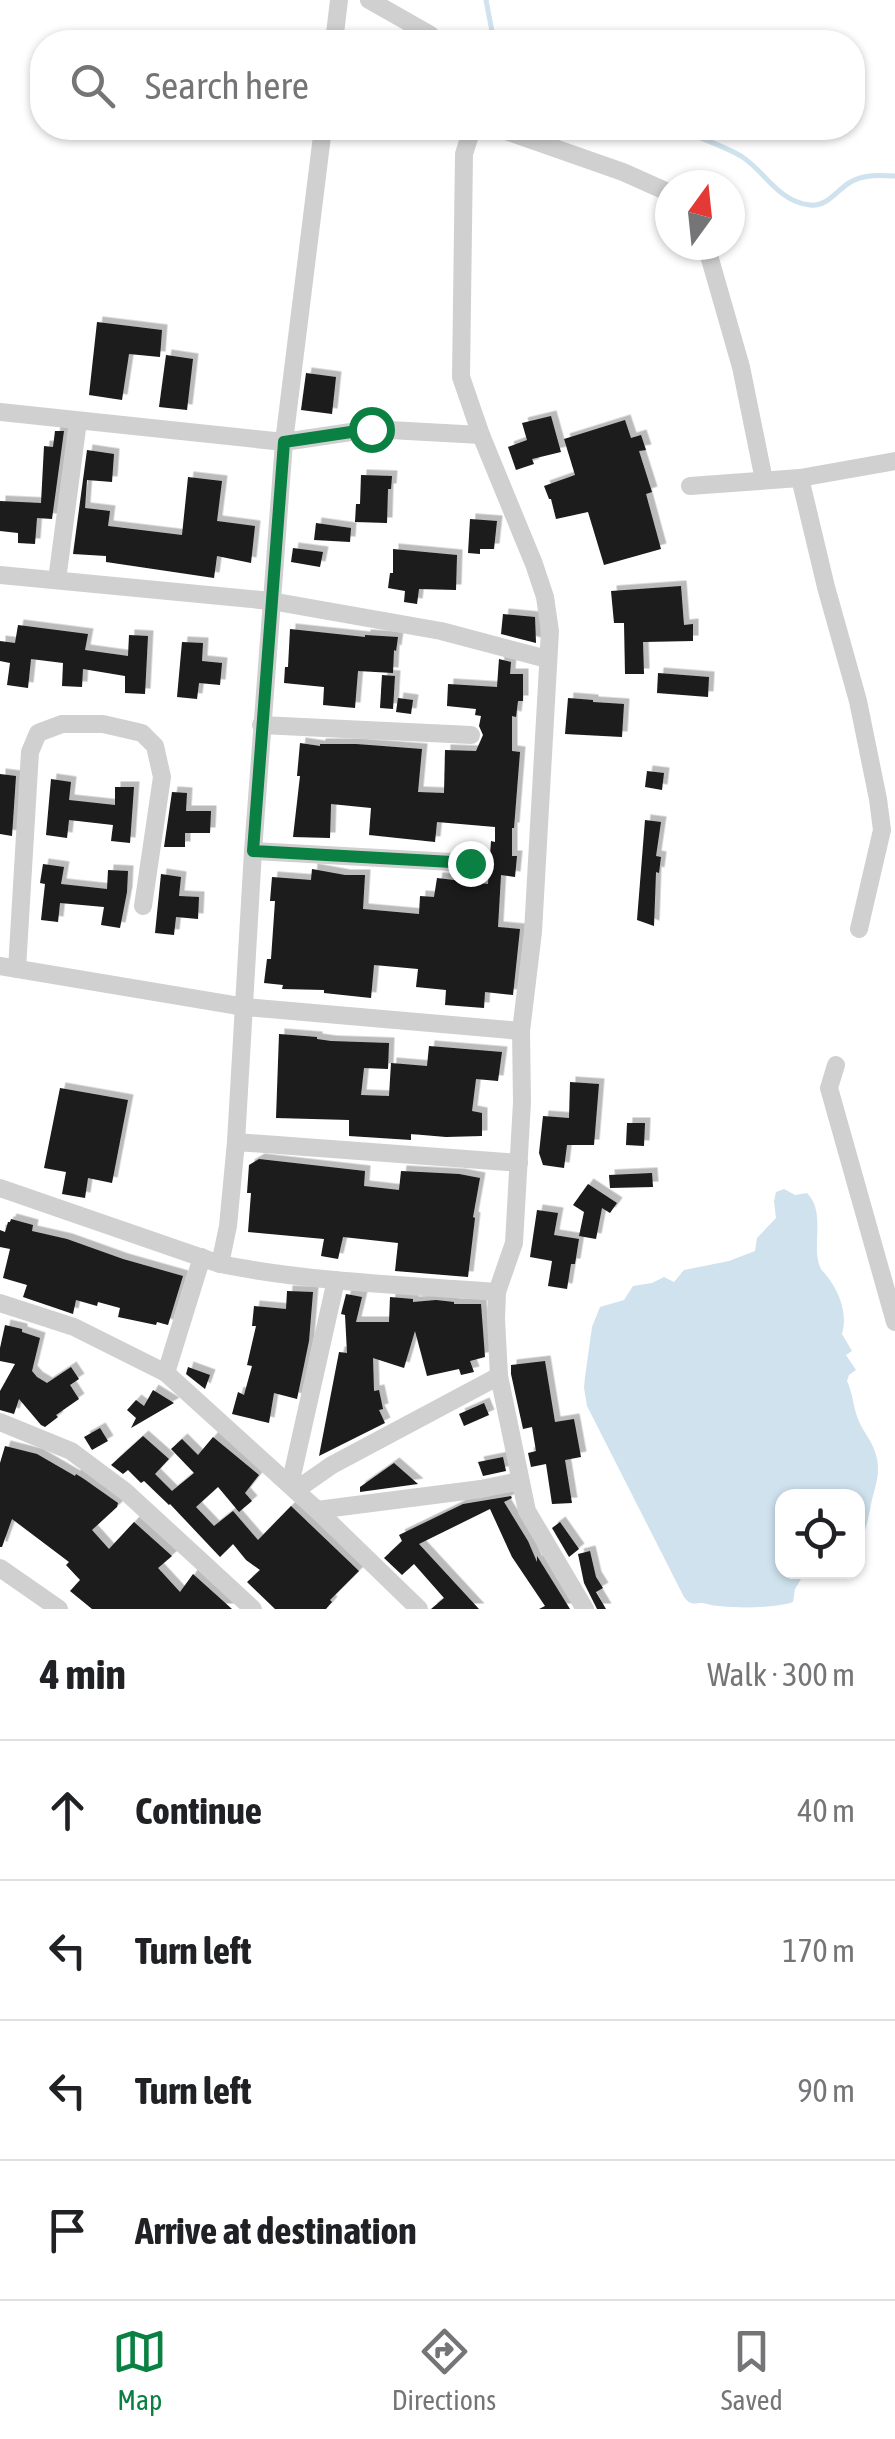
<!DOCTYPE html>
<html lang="en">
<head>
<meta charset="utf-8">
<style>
  body { margin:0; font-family:"Asap Condensed",sans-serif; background:#f6f6f6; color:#202124 }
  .controls { position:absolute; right:30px; bottom:30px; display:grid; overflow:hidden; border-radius:20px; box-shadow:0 2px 8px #0004 }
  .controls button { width:90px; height:90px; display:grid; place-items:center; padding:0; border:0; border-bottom:2px solid #e0e0e0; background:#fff; color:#202124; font:50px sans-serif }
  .compass { position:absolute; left:655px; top:170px; width:90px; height:90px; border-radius:50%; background:#fff; box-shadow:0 2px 8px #0004; rotate:15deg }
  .stop { position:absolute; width:30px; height:30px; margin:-22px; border:8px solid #0b8043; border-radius:50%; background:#fff }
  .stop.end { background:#0b8043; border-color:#fff; box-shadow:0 2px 10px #0008 }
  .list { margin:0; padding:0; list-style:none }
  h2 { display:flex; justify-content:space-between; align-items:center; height:130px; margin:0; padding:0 40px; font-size:42px }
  h2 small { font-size:32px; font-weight:400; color:#757577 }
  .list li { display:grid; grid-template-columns:65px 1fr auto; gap:30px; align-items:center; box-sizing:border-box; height:140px; padding:0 40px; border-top:2px solid #e0e0e0 }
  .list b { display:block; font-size:38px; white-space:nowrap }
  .list em { font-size:32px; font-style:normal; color:#757577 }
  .icon { flex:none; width:55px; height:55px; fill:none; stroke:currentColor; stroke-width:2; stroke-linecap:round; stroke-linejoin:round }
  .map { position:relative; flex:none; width:895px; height:1609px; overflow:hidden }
  .search { position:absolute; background:#fff; box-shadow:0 2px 8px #0004; left:30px; right:30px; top:30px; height:110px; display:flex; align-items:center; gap:25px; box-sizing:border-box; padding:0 35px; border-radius:40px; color:#757577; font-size:38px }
  .sheet { height:690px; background:#fff }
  nav { display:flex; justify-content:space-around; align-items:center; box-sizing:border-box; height:140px; border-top:2px solid #e0e0e0; background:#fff; font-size:28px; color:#757577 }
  nav a { display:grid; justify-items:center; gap:5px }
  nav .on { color:#0b8043 }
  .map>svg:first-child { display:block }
  .water { fill:#cfe2ee }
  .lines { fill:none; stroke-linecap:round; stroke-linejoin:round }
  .stream { stroke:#cfe2ee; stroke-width:5 }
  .building { fill:#1a1a1a; filter:url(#shadow) }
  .minor { stroke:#d0d0d0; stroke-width:18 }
  .route { stroke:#0b8043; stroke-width:12 }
</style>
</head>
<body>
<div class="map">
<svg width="895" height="1609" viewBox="0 0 895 1609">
  <defs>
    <filter id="shadow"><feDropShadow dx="5.5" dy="-5.5" stdDeviation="0" flood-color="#0004"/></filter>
  </defs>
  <rect width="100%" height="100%" fill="#fff"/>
  <path class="water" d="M784,1189L795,1195L807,1193C827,1213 810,1248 821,1269C822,1271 825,1273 826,1275C839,1291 848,1313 842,1334L852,1351L846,1355L856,1370L849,1375L847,1381C853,1394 853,1406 858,1419C863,1432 873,1442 876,1455C882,1476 873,1490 870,1510C867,1524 865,1534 858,1547V1496H782V1572H822L801,1579L795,1589L793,1602C773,1609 722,1609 703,1603C693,1603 691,1606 684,1597L587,1406L584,1388L585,1377L592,1327L600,1307L624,1300L633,1286L652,1283L664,1277L674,1282L684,1270L729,1261L755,1251L757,1238L776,1218L774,1201L776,1192Z"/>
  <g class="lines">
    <g class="stream">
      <path d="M486,0L494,42"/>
      <path d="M540,128L548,134L552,128"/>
      <path d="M677,128C698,138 720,144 741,156C765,171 778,202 810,205C827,207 836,191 849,183C863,174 880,175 895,176"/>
    </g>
  </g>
  <g class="building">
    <path d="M97,322L162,330L160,357L129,354L122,400L89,395Z"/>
    <path d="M166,355L193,359L187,410L159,407Z"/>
    <path d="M306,373L336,377L332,414L301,410Z"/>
    <path d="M551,416L561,452L532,459L534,464L516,470L508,447L527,440L522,423Z"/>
    <path d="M625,420L631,438L641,435L646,450L639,451L652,492L646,494L661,549L604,565L588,512L556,519L551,499H549L544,486L575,475L564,439Z"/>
    <path d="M55,431H64L52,519L37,518L35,544L18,543V533L0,531V501L41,503L44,446L53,447Z"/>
    <path d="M87,450L114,454L112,482L87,480L85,508L110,511L108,526L182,535L188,477L222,481L217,521L255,526L251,563L217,556L214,578L106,562V556L73,554Z"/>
    <path d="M361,475L392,476L391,489H388L387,523L355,522L356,504H360Z"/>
    <path d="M470,519L497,521L494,549H480V554L468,553Z"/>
    <path d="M316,523L351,528L350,542L314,540Z"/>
    <path d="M293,548L323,552L320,567L291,562Z"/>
    <path d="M393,549L457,555L456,590L419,589L417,604L404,602L405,591L388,588L390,573H393Z"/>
    <path d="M681,586L684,625L693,624V641L643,642L644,674H625L624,623H614L611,591Z"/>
    <path d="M503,614L535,617L536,643L501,634Z"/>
    <path d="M18,625L88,634L85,650L128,656L129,635L148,636L145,694L125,693V676L83,669L82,687L62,686L63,663L31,659L28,688L7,685L10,663L0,661V641L15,643Z"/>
    <path d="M290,629L365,637V635L398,637L396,651L394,650L393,673L358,671L355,708L323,705L324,687L284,683L285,667H288Z"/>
    <path d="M182,642L203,643L202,661L222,663L220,685L199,683L197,699L177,697Z"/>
    <path d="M499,659L511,662L510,674H523V701H518L516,717L512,716V751L520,752L514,828H512V856H517L515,877L501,875L498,927L520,929L513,995L485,992L484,1008L445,1005L446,990L416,987L418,969L374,965L371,998L324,993V990L282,989L283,985L264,983L267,959H271L275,901H270L272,877L311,880L312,869L345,875H365L363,909L419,914L420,896L434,897L437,878L488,884L491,841L495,842V827L437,822L435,842L369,835L371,808L331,804L330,838L293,837L300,776H297L300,743L320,746V744H356L422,749L418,792L444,793L445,750L476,751L483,735L479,726L481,716L475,715L476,709L447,706L448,684L497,687Z"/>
    <path d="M658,673L709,677L708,697L657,693Z"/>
    <path d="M382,675L395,676L393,709L380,708Z"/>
    <path d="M398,698L413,700L411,714L396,712Z"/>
    <path d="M568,698L593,700V702L624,704L622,737L565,734Z"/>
    <path d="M647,771L664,773L662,790L645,787Z"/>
    <path d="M0,774L16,776L12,836L0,834Z"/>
    <path d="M51,779L71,782L69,800L115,805V787H134L130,843L111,841L113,825L69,820L67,838L46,835Z"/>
    <path d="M172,792L187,793L186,811H211L210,833H185V847H164Z"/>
    <path d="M645,820L661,822L656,856L661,857L659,873L656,872L654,926L637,920Z"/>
    <path d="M43,864L64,867L61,884L107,889L108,870L128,871L127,892L120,928L101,925L104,907L60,903L58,922L41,920L45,884L40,883Z"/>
    <path d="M161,874L181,877L179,896L199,897L198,919L176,917L174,935L155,933Z"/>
    <path d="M279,1034L317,1037V1039L331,1041L389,1043L388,1069L364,1068L361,1095L389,1096L391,1063L427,1066L429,1046L502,1052L498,1081L476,1079L472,1111L482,1113V1136L446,1137L411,1134V1140L349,1136V1120L276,1118Z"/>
    <path d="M570,1082L599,1084L594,1145H567L564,1168L543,1165L539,1153L543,1116L569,1118Z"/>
    <path d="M60,1088L128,1100L112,1183L88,1178L85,1198L62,1194L66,1172L44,1168Z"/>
    <path d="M627,1123H645L644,1146L626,1145Z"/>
    <path d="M259,1159L365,1171L364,1186L399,1190L401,1171L459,1174L480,1178L473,1217L475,1218L468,1277L395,1271L398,1243L343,1237L338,1259L321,1256L324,1239L248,1232L251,1193H247L249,1165Z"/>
    <path d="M652,1173L653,1187L610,1188L609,1175Z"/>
    <path d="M588,1184L617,1203L610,1213L602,1208L596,1239L579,1236L584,1212L573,1205Z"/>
    <path d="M537,1210L558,1213L554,1235L579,1239L575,1264H571L567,1289L548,1286L552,1261L530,1257Z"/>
    <path d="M11,1219L33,1225L32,1231L67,1239L123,1259L183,1276L168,1325L157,1322L156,1325L118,1317L120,1308L98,1302L97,1306L76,1300L73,1314L23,1297L27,1285L3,1278L10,1249L0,1247V1230L5,1232L8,1222H10Z"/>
    <path d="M287,1291L313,1292L309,1341L297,1399L274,1393L269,1423L232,1414L238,1392L244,1395L252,1366L247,1365L256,1326H252L254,1306L286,1309Z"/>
    <path d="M346,1294L362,1297L356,1322H389L390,1297L413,1299V1302L436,1300L454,1302V1304H481L485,1357L470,1361L474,1372L461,1375L459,1369L427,1376L415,1331L404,1368L373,1358L374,1391L379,1390L383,1409L379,1410L385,1423L319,1456L339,1352L347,1353L345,1315L341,1314Z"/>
    <path d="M5,1325L22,1329V1332L40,1338L32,1371L37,1377L47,1383L71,1367L79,1379L70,1385L79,1399L56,1415L58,1417L45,1427L41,1425L19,1399L14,1414L0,1410V1391L15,1364L0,1361V1348Z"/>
    <path d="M545,1361L555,1422L574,1419L581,1457L565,1460L572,1503L552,1504L546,1464L531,1467L528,1453L536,1451L532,1427L523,1429L511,1374V1365Z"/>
    <path d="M188,1367L210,1375L205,1389L186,1374Z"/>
    <path d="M153,1390L174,1403L131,1428L136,1418L127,1410L136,1400L144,1406Z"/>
    <path d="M484,1403L489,1415L464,1426L459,1414Z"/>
    <path d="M100,1428L108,1441L92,1450L84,1437Z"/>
    <path d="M143,1436L169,1459L155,1474L172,1491L194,1473L171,1449L182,1439L198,1455L213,1437L259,1475L245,1493L252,1501L239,1512L218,1487L196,1507L214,1526L233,1511L258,1540L291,1506L359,1571L330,1600L332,1602L326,1609H275L247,1582L260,1570L246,1560L233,1544L220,1557L170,1504L169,1505L144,1481L141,1483L128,1470L123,1474L111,1465Z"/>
    <path d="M5,1446L37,1454L75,1476L76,1474L84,1479L118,1503L117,1507L92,1530L109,1549L134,1522L172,1556L158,1568L180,1592L193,1574L232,1609H92L70,1591L80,1580L66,1565L69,1562L12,1519L2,1547H0V1463Z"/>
    <path d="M503,1457L506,1471L483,1476L478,1462Z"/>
    <path d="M394,1463L418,1484L360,1492V1487Z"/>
    <path d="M511,1496L512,1498L504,1502L528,1541L537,1562V1556L570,1609H539L545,1606L512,1557L490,1509L419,1544L479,1609H431L444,1598L414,1564L402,1575L384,1558L402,1541L399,1535L463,1504Z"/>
    <path d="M560,1522L579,1549L569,1557L552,1528Z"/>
    <path d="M590,1551L596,1577L603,1588L596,1592L606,1609H597L584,1583L578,1554Z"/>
  </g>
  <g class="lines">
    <g class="minor">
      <path d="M369,0L429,34L438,42"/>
      <path d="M334,42L339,0"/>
      <path d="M477,128L470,135L464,154L461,377L481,435L534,564L545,597L550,631L533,932L521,1031L522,1102L514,1243L497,1292L496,1319L499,1376L527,1511L585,1609"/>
      <path d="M497,128L623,172L670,193"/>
      <path d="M706,245L741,367L764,480"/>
      <path d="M0,412L284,442L371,429L481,435"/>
      <path d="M800,478L826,587L858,701L878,799L882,830L859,929"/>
      <path d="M690,486L800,478L895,461"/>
      <path d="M0,575L271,601L441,631L547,659"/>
      <path d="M57,580L78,421"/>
      <path d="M261,725L471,735"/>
      <path d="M253,851L470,863"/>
      <path d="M0,966L245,1007L521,1031"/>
      <path d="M17,969L30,752L38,733L62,724H103L142,733L155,746L162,777L143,906"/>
      <path d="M836,1065L829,1088L895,1322"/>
      <path d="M236,1142L519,1163"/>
      <path d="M0,1188L220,1264C311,1282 404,1285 497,1292"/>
      <path d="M220,1264L228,1226L236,1142L253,851L284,442L323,128"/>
      <path d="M0,1303L74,1327L166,1373L317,1510L419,1609"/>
      <path d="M166,1373L202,1257"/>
      <path d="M0,1422L71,1451L126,1492L253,1609"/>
      <path d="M290,1485L336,1280"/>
      <path d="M296,1490L332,1465L499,1376"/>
      <path d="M317,1510L481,1489L519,1481"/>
      <path d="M0,1568L59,1609"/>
    </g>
  </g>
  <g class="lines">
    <path class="route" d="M371,429L284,442L253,851L470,863"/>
  </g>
</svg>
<div class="controls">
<button><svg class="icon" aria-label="locate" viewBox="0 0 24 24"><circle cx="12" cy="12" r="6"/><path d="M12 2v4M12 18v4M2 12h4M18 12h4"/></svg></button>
</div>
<svg class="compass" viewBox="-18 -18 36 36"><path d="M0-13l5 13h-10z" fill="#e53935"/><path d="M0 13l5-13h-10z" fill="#757577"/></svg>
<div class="stop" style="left:371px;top:429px"></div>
<div class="stop end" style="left:470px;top:863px"></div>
<div class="search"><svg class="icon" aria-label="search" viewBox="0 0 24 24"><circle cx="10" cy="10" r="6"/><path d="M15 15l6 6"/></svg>Search here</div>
</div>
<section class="sheet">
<h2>4 min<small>Walk · 300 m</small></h2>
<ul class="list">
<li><svg class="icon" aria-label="ahead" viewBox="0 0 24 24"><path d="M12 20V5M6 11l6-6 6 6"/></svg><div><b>Continue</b></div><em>40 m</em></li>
<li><svg class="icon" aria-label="left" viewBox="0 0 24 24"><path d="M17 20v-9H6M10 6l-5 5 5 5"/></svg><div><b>Turn left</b></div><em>170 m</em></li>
<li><svg class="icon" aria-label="left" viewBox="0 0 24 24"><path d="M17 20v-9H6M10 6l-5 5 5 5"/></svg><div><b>Turn left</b></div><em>90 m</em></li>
<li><svg class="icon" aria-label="arrive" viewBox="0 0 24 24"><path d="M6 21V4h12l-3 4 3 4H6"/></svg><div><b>Arrive at destination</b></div></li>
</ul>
</section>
<nav>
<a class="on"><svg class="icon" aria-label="map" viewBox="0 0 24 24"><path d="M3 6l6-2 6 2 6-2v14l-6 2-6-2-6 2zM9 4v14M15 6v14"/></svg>Map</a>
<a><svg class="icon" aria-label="directions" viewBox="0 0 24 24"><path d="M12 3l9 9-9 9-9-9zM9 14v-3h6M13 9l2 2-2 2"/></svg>Directions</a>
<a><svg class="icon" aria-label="saved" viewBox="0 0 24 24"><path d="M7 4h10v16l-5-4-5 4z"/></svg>Saved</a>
</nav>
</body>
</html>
